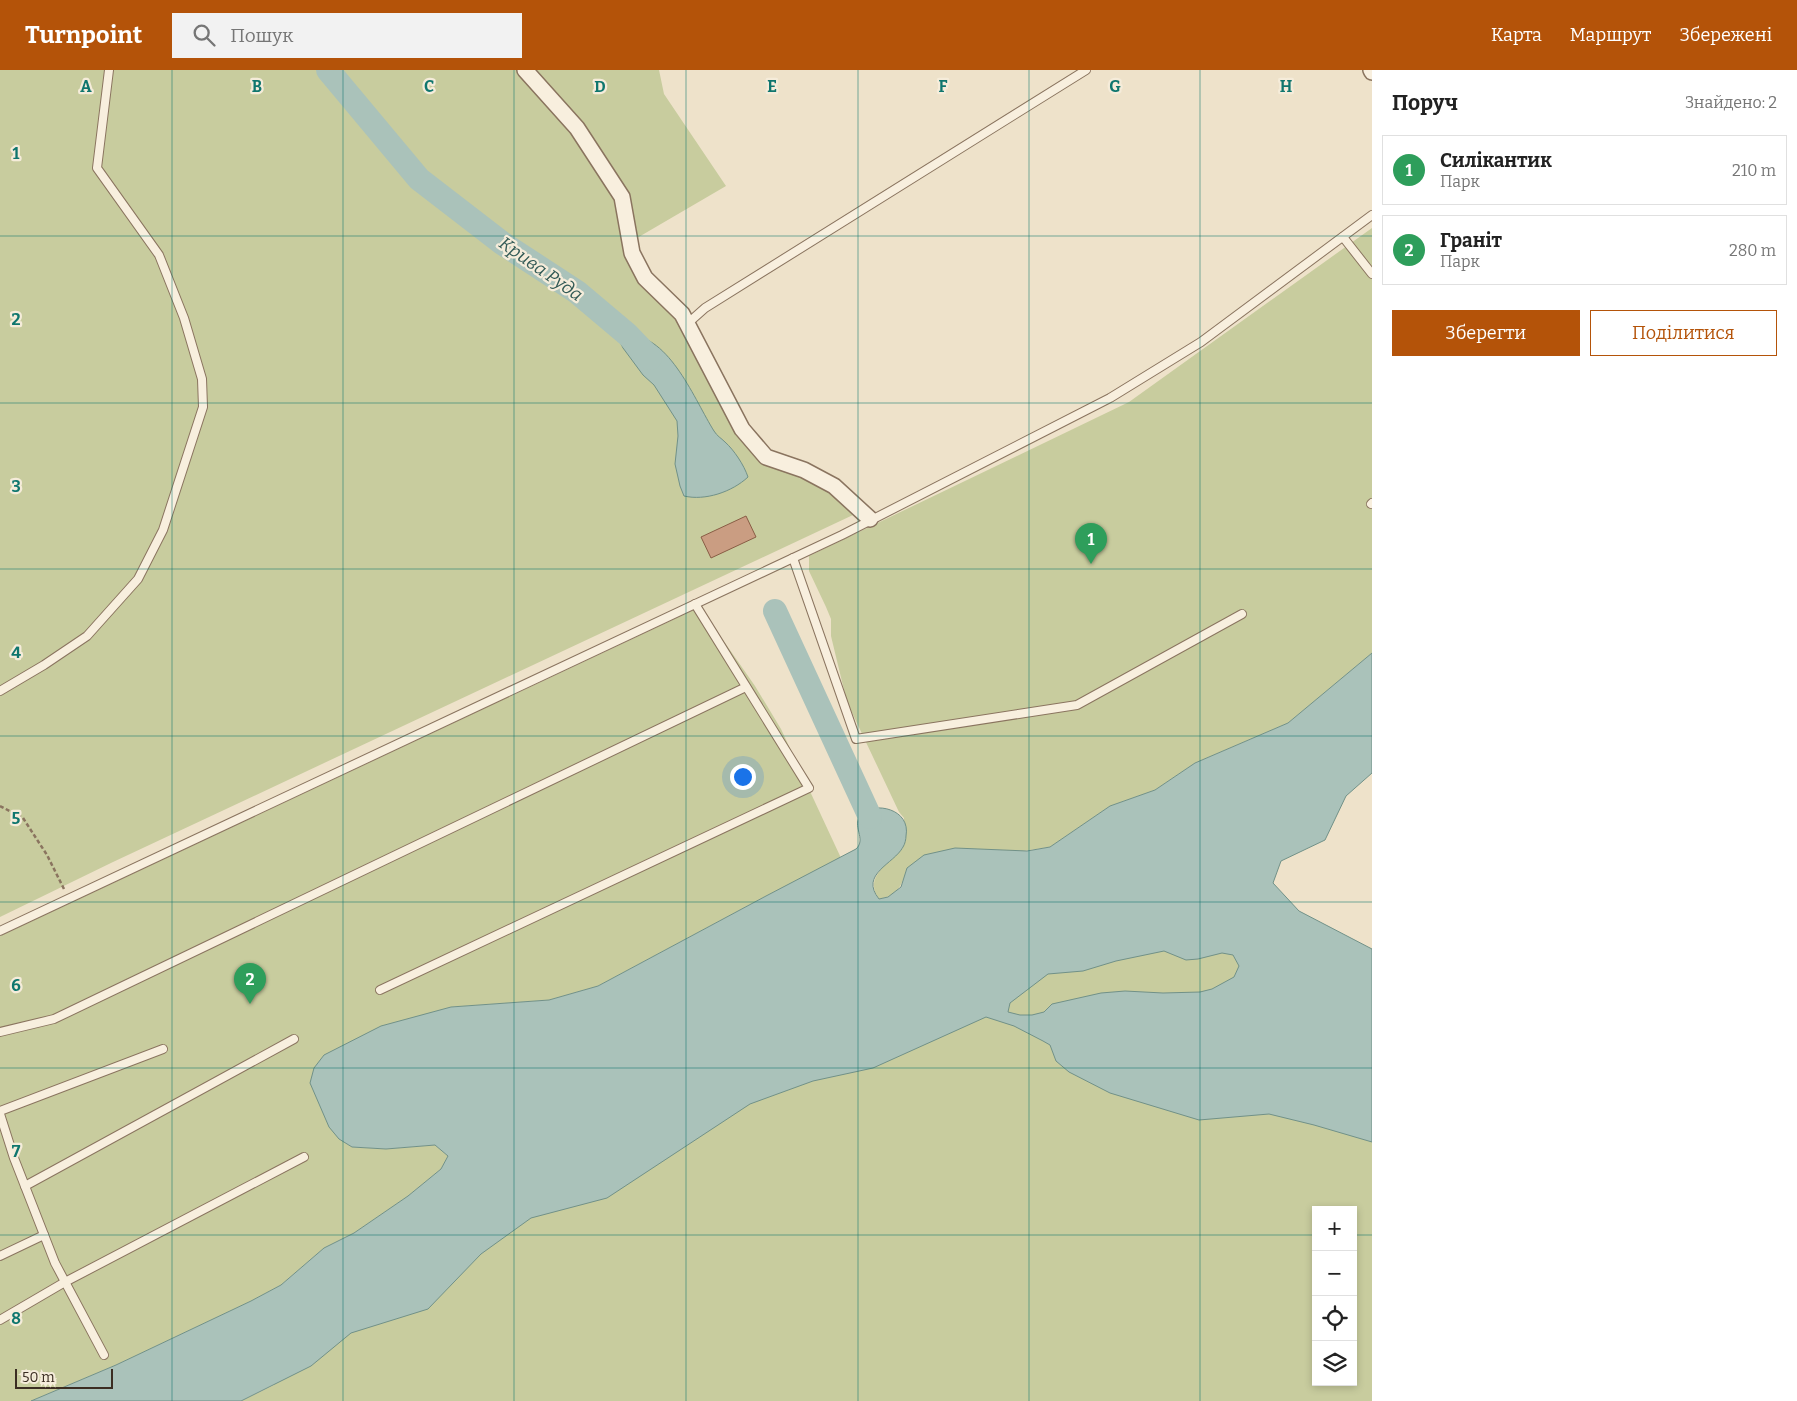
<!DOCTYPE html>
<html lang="uk">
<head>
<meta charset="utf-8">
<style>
  body { margin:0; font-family:Bitter,serif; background:#f2f2f2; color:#222 }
  .controls { position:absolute; right:15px; bottom:15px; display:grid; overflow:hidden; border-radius:0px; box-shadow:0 2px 8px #0003 }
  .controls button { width:45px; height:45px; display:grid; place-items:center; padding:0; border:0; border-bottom:1px solid #e0e0e0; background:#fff; color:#222; font:25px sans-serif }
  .scale { position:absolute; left:15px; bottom:12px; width:98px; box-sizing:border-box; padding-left:5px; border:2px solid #3b2d22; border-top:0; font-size:14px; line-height:18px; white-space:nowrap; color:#3b2d22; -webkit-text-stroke:4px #f5ecda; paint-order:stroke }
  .you { position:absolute; left:742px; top:706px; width:18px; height:18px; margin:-12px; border:4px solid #fff; border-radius:50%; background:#1a73e8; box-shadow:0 0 0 8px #1a73e833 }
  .badge { display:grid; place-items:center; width:32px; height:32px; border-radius:50%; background:#b45309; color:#fff; font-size:16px; font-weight:700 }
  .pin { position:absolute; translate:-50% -41px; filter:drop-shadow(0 1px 2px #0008) }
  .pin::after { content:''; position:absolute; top:26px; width:18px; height:15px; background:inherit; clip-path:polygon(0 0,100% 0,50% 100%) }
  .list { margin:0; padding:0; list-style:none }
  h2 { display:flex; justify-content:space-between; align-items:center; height:65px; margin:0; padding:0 20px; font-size:21px }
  h2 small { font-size:16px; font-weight:400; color:#767676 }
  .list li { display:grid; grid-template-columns:32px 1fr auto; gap:15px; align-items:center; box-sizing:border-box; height:70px; margin:0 10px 10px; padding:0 10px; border:1px solid #e0e0e0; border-radius:0px }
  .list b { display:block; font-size:19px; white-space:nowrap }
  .list p { margin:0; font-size:16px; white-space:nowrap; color:#767676 }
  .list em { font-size:16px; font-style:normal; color:#767676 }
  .actions { display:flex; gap:10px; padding:15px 20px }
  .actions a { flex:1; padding:11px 0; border:1px solid #b45309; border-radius:0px; text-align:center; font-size:18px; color:#b45309 }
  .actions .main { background:#b45309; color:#fff }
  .icon { flex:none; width:28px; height:28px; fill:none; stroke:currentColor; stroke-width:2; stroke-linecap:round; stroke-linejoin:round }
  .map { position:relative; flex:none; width:1372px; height:1331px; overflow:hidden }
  header { display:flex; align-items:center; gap:30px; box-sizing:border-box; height:70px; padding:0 25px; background:#b45309; color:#fff }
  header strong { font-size:24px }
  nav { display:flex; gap:28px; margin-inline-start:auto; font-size:18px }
  .search { width:350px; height:45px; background:#f2f2f2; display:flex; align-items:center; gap:12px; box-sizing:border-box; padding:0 18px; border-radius:0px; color:#767676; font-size:19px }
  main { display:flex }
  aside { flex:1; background:#fff }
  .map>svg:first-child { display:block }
  .green { fill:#c8cc9e; fill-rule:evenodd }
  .water { fill:#aac2ba; stroke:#719188; fill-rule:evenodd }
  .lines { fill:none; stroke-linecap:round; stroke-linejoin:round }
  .river { stroke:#aac2ba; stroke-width:24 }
  .building { fill:#ca9d82; stroke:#895d45 }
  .service-casing { stroke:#8a745f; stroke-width:10 }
  .minor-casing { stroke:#8a745f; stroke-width:18 }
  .path { stroke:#8a745f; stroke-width:2.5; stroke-dasharray:4 2.5; stroke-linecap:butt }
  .service { stroke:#f8efde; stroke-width:8 }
  .minor { stroke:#f8efde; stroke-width:15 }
  .grid { fill:none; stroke:#0f766e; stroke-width:1; stroke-opacity:0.55 }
  .labels { text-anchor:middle; stroke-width:4.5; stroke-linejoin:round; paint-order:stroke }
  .water-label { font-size:18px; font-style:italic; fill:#325a56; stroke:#f5ecda }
  .grid-label { font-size:16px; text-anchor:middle; font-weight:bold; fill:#0f766e; stroke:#f5ecda; stroke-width:4.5; stroke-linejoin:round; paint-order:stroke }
</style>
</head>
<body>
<header>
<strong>Turnpoint</strong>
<div class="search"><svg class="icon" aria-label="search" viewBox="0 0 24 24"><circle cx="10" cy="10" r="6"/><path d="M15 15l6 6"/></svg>Пошук</div>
<nav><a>Карта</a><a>Маршрут</a><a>Збережені</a></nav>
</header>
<main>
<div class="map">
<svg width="1372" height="1331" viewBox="0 0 1372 1331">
  <rect width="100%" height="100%" fill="#eee2ca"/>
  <g class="green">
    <path d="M0,0H659L664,24L726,116L625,175L627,192L644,217L675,236L745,361L767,381L848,431L853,445L113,792L0,847Z"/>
    <path d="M1372,158V583L1288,653L1195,693L1155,720L1110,736L1050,777L907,798C902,815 898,826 879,829C863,808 889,792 903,778L904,748L899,742L847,632L837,591L831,566V549L826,537L809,501V486L1129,332Z"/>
    <path d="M700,537L755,616L781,659L841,788L766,826L598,916L549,930L451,937L339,1069L352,1077L386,1079L435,1075L448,1086L441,1099L408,1126L354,1163L324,1178L281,1215L251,1231L116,1295L31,1331H0V866Z"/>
    <path d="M1053,799L1372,928V1331H241L274,1315L273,1280ZM1316,1140H1353V1312H1316Z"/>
  </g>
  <g class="water">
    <path d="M628,265C670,265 695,331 714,361C717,366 721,368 725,372C734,380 744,395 748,407C732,422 705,431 684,426L680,416L675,394L678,366L677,351L654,315L643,305L623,278L621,274L622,268Z"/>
    <path d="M1372,583V703L1346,726L1325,770L1281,791L1273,813L1299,841L1372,879V1072L1314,1055L1269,1044L1199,1050L1110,1023L1069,1002L1056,991L1050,975L1043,971L1014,956L986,947L873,998L813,1011L750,1034L607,1128L531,1148L481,1184L428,1239L351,1263L311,1296L241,1331H31L116,1295L251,1231L281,1215L324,1178L354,1163L408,1126L441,1099L448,1086L435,1075L386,1079L352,1077L339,1069L329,1057L310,1013L314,998L324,985L381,956L451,937L549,930L598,916L766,826L856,779C867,769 851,756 861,744C875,731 911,739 906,766C906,769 905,774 903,777C894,794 859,804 879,829L888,827L901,817L907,798L924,785L955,778L1027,781L1050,777L1110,736L1155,720L1195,693L1288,653ZM1164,881L1186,890L1198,889L1222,883L1233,885L1239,896L1234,907L1212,919L1200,922L1163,923L1125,921L1101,923L1052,934L1044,942L1032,945H1020L1008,942L1010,933L1048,904L1083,901L1116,891Z"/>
  </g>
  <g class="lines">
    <g class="river">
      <path d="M328,0L419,109L502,173L577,222L628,265L650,288"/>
      <path d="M775,541L870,747"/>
    </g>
  </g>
  <path class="building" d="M746,446L756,467L711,488L701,467Z"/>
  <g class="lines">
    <defs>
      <g id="service">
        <path d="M1343,167L1372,204"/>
        <path d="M687,254L705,238L1086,0"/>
        <path d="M1371,434L1372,433"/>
        <path d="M793,488L856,669L1077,635L1242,544"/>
        <path d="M0,621L44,595L87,566L138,509L163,460L203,337L202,309L184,248L159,185L97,98L109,0"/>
        <path d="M0,861L842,465L1110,328L1201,272L1372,145"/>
        <path d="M380,920L809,718L695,534"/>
        <path d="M0,962L54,949L746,617"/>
        <path d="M0,1041L163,979"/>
        <path d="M0,1044L14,1088L55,1193L104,1285"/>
        <path d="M25,1116L294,969"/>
        <path d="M0,1186L44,1165"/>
        <path d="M0,1250L65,1212L304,1087"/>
      </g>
      <g id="minor">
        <path d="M525,0L577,58L622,127L632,183L645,208L682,244L742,359L766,387L804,400L834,416L870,449"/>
        <path d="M1371,0L1372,2"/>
      </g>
    </defs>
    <use href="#service" class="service-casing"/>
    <use href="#minor" class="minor-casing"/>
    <path class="path" d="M0,736L23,748L47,785L65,821"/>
    <use href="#service" class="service"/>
    <use href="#minor" class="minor"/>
  </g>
  <path class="grid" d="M172,0V1331M343,0V1331M514,0V1331M686,0V1331M858,0V1331M1029,0V1331M1200,0V1331M0,166H1372M0,333H1372M0,499H1372M0,666H1372M0,832H1372M0,998H1372M0,1165H1316M1353,1165H1372"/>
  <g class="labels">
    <g class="water-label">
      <text transform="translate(541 199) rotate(35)" y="6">Крива Руда</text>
    </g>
  </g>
  <g class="grid-label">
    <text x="86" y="22">A</text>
    <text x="257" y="22">B</text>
    <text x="429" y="22">C</text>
    <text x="600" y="22">D</text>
    <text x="772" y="22">E</text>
    <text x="943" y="22">F</text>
    <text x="1115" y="22">G</text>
    <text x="1286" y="22">H</text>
    <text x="16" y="89">1</text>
    <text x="16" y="255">2</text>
    <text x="16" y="422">3</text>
    <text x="16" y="588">4</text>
    <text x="16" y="754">5</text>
    <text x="16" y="921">6</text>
    <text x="16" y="1087">7</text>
    <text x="16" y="1254">8</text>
  </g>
</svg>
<div class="controls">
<button>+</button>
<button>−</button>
<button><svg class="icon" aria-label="locate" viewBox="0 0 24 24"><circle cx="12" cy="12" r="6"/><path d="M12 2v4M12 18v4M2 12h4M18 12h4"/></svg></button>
<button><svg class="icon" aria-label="layers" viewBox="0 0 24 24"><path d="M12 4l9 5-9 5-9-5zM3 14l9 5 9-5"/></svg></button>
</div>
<div class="scale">50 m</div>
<div class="you"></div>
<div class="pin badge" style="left:1091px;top:494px;background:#2e9e5b">1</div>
<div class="pin badge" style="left:250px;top:934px;background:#2e9e5b">2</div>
</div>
<aside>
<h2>Поруч<small>Знайдено: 2</small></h2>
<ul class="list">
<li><span class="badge" style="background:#2e9e5b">1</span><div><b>Силікантик</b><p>Парк</p></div><em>210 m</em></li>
<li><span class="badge" style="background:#2e9e5b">2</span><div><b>Граніт</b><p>Парк</p></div><em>280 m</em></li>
</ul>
<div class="actions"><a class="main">Зберегти</a><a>Поділитися</a></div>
</aside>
</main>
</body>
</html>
